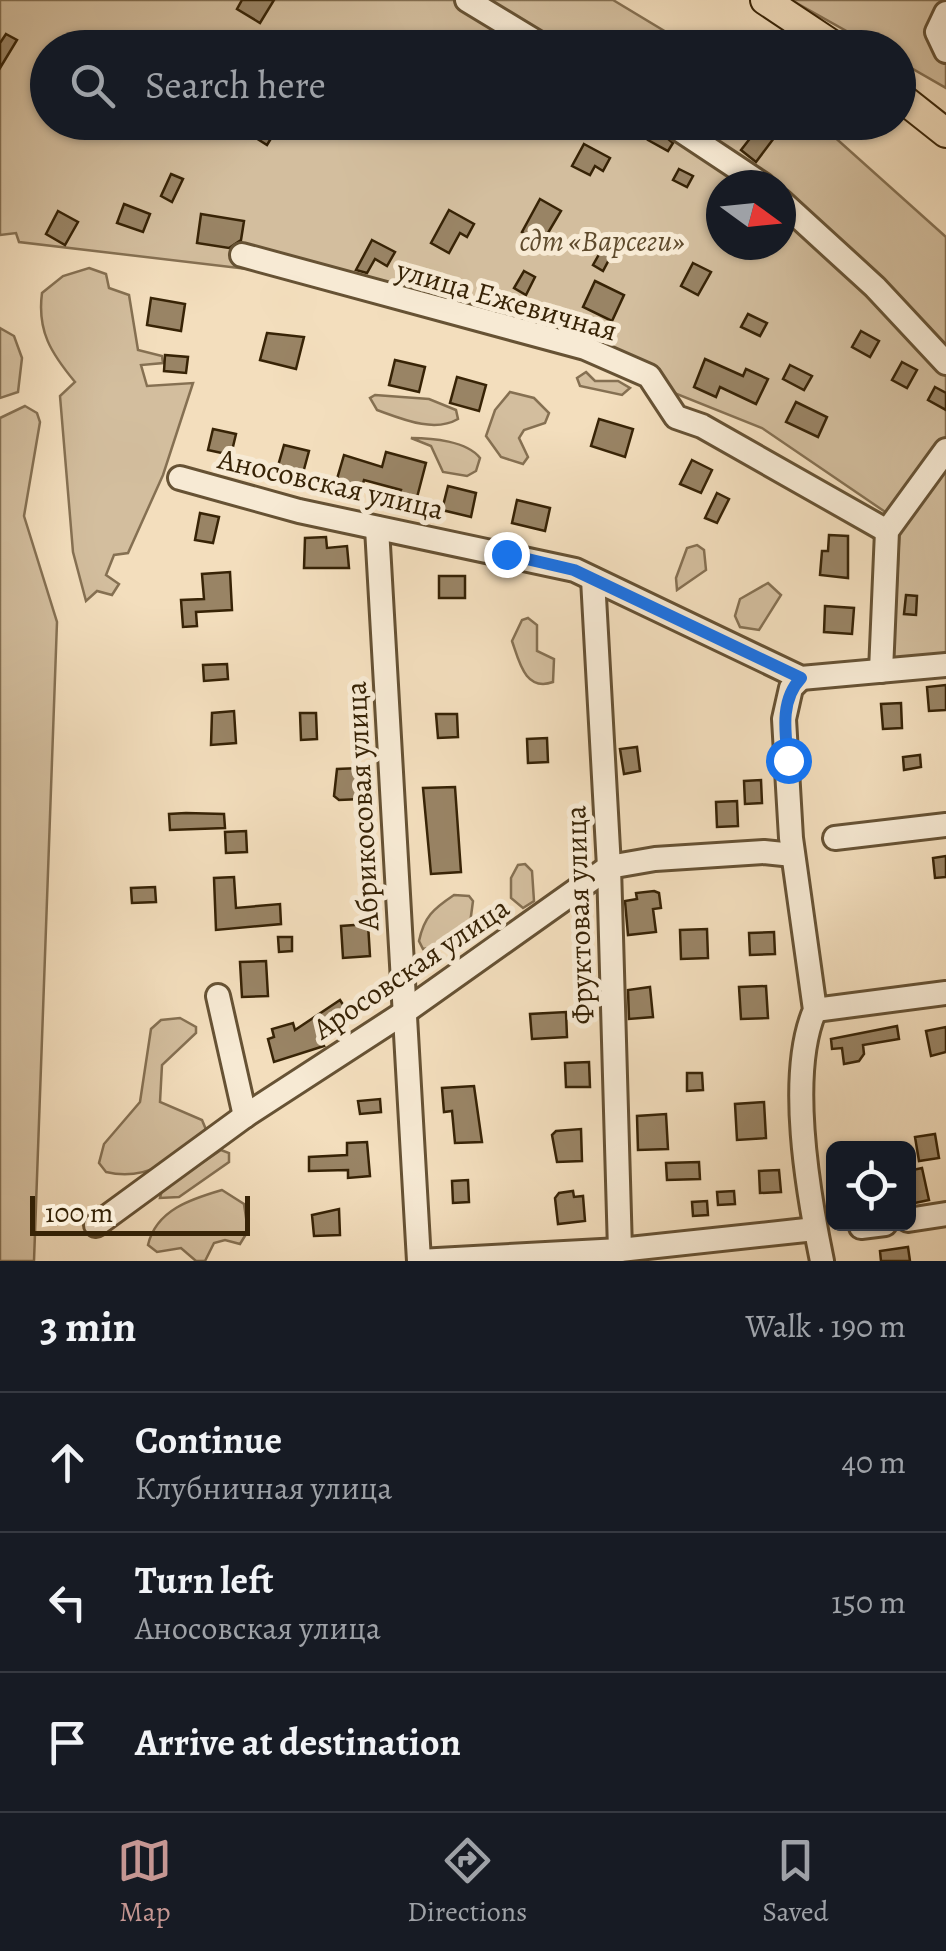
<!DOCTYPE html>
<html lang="en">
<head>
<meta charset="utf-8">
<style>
  body { margin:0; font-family:Alegreya,serif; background:#242831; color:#f1f3f6 }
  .controls { position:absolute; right:30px; bottom:30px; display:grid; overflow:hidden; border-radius:15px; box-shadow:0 2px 8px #0004 }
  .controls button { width:90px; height:90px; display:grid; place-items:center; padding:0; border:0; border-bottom:2px solid #363941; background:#171b24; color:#f1f3f6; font:50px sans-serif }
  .compass { position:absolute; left:706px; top:170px; width:90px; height:90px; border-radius:50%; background:#171b24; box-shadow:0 2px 8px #0004; rotate:105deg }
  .scale { position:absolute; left:30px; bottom:25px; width:220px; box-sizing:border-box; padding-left:10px; border:5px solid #372306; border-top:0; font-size:28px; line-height:35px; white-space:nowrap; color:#372306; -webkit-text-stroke:8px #f7ead4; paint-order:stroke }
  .stop { position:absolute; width:30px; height:30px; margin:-22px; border:8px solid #1a73e8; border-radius:50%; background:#fff }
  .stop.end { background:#1a73e8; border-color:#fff; box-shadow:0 2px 10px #0008 }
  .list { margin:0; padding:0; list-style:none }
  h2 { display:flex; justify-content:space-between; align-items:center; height:130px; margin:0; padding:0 40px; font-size:42px }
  h2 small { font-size:32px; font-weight:400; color:#9ea1a6 }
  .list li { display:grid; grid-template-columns:65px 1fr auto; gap:30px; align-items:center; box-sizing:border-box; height:140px; padding:0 40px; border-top:2px solid #363941 }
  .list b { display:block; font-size:38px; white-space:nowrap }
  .list p { margin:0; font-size:32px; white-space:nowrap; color:#9ea1a6 }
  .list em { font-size:32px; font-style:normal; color:#9ea1a6 }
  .icon { flex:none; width:55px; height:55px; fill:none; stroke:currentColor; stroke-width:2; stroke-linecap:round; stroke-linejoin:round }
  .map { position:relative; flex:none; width:946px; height:1261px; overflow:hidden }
  .search { position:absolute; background:#171b24; box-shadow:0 2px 8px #0004; left:30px; right:30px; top:30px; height:110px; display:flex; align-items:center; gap:25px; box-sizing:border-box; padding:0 35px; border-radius:55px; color:#9ea1a6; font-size:38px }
  .sheet { height:550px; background:#171b24 }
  nav { display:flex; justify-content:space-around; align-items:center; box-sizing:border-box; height:140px; border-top:2px solid #363941; background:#171b24; font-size:28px; color:#9ea1a6 }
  nav a { display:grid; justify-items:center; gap:5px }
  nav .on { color:#c59692 }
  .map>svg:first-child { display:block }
  .green { fill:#d3be9e; stroke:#857052; stroke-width:2.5; fill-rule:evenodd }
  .building { fill:#998465; stroke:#372306; stroke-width:2.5 }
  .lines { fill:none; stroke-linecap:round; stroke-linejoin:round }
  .minor-casing { stroke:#665234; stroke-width:28 }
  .major-casing { stroke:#372306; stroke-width:32 }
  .minor { stroke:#f7ead4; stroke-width:22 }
  .major { stroke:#f3debd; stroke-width:28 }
  .route { stroke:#1a73e8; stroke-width:12 }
  .labels { text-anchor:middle; stroke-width:10; stroke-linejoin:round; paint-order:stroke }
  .park-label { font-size:30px; font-style:italic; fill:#5e4a2c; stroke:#f7ead4 }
  .street-label { font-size:30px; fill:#372306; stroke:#f7ead4 }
</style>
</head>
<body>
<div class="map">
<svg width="946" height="1261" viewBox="0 0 946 1261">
  <rect width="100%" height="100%" fill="#f3debd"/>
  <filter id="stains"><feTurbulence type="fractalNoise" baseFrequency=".002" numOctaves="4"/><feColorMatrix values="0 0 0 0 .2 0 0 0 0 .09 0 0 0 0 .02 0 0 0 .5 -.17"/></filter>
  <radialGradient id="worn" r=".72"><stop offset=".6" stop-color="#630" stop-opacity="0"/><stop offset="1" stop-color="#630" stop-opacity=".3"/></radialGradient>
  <g class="green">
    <path d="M0,0H613L691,47L48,48V122L814,123L830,133L946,237V659L893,666L900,522L762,428L587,358L289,274L19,242L16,233L0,235ZM721,185H781V245H721Z"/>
    <path d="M791,0H946V88L899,61L898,48L875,47Z"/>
    <path d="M89,268L106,274L109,288L129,295L138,350L162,356L163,363L141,365L147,386L193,383L163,475L128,553L114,555L106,575L119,584L112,595L97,591L86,601L73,552L60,396L75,382C51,353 37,331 42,293L63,276Z"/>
    <path d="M0,328L14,336L22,358L18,392L0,398Z"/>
    <path d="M586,372L595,381H618L630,388L622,395L580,386L577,378Z"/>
    <path d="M510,392L534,398L549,413L545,423L524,430L519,438L528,457L523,464L501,457L486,436L495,410Z"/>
    <path d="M375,395L429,399L456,410L458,419C434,433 402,419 377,410L370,398Z"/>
    <path d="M25,406L37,413L40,422L24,516L57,622L34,1261H0V418Z"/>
    <path d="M411,438C432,438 467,441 480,458L476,471L467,476L443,472L431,446Z"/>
    <path d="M697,545L704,550L706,570L677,590L676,578L687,548Z"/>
    <path d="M768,583L781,595L759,630L740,627L735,616L740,599Z"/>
    <path d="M528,618L537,625V651L554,659L553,682C525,692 519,661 512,641L522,620Z"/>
    <path d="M525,864L532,871L534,901L523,908L511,898V878L518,865Z"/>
    <path d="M454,895L469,896L473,901L469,931L452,944L423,949L419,941C424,917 433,909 454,895Z"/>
    <path d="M180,1018L196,1027V1033L162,1065L160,1102L202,1120L207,1132C176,1158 148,1182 106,1172L99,1163L104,1144L140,1102L151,1029L161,1020Z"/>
    <path d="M221,1150L229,1153V1162L179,1197L160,1198L162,1190Z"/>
    <path d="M222,1190L244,1204L248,1231L240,1244L225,1240L214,1243L205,1261H196L181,1248L157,1252L148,1245C156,1210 191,1199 222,1190Z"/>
  </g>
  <g class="building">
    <path d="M242,0H274L260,23L237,9Z"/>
    <path d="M6,34L17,40L0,68V43Z"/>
    <path d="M253,122L278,127L267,145L248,133Z"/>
    <path d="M654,127L673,143L668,151L648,140Z"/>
    <path d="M759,127L774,138L756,162L741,150Z"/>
    <path d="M584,144L610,158L603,171L595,166L590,175L572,166Z"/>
    <path d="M679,169L693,176L687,187L673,180Z"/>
    <path d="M171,174L183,179L172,202L161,196Z"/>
    <path d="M540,199L561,211L542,243L522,232Z"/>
    <path d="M124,204L150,214L143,232L117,223Z"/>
    <path d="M449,210L474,224L467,237L460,233L449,253L431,243Z"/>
    <path d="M58,211L78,222L65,245L46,234Z"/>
    <path d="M201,214L244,221L241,240L229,248L197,243Z"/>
    <path d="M372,240L395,252L387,266L375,259L367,273L356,270Z"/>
    <path d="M602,249L612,254L603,271L593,265Z"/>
    <path d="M693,263L711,272L698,295L681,286Z"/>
    <path d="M524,271L535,277L526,295L514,288Z"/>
    <path d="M595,281L624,295L612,321L583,307Z"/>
    <path d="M151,298L185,304L181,331L147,325Z"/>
    <path d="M748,314L767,323L760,336L741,327Z"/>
    <path d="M861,331L879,341L870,357L852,347Z"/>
    <path d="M267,333L304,337L296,369L260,360Z"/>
    <path d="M165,355L188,357L186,373L164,371Z"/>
    <path d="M705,359L743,376L746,369L768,379L756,404L720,387L716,397L694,387Z"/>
    <path d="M395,360L425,367L419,392L389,385Z"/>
    <path d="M902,362L917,370L907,388L892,380Z"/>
    <path d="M790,365L812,376L804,390L783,379Z"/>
    <path d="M457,377L486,385L479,411L450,403Z"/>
    <path d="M935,387L946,393V410L928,400Z"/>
    <path d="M796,402L827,417L818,437L786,422Z"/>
    <path d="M599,419L633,429L625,457L591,446Z"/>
    <path d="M213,429L236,434L231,455L208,450Z"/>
    <path d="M284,445L309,451L303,473L278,466Z"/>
    <path d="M386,452L426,463L415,505L398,501L401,490L364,480L362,487L337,479L344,455L382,467Z"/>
    <path d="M692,460L712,470L701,493L680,484Z"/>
    <path d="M448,486L476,493L471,517L442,510Z"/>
    <path d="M717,493L729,499L717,523L705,518Z"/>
    <path d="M517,500L550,508L545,531L512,523Z"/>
    <path d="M200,513L219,517L213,543L195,540Z"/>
    <path d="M829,535L848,536V578L820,575L822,551H828Z"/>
    <path d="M326,537L327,548L347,546L349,568H304L305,538Z"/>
    <path d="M230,572L232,610L196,612L197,626L183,627L181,600L204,599L202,574Z"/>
    <rect x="439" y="576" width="26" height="22"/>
    <path d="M906,595L917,596L916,615L904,614Z"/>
    <path d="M825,606L854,608L852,634L824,632Z"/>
    <path d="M227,664L228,679L204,681L203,665Z"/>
    <path d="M946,685V710L929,711L927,687Z"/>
    <path d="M901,703L902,728L883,729L881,704Z"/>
    <path d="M234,711L236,743L211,745L212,713Z"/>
    <path d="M300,713H316L317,739L301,740Z"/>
    <path d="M436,714H457L458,737L438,738Z"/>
    <path d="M547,738L548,762L528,763L527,739Z"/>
    <path d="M637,747L640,771L624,774L620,749Z"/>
    <path d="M920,755L921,767L904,770L903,757Z"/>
    <path d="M360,768L361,799L339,800L334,796L337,769Z"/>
    <path d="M761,780L762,803L745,804L744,781Z"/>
    <path d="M455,787L461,872L431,874L423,788Z"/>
    <path d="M737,801L738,826L717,827L716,802Z"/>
    <path d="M186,813L224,814L225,828L170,830L169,814Z"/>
    <path d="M246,831L247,852L226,853L225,832Z"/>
    <path d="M946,856V877L935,878L933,858Z"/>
    <path d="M234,877L236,908L280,904L281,924L216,930L214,878Z"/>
    <path d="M155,887L156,902L132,903L131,888Z"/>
    <path d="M654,891L659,893L661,908L653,909L656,932L628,935L625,901L637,899L636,893Z"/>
    <path d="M368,924L370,956L343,958L341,926Z"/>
    <path d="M707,929L708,958L681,959L680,930Z"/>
    <path d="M774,932L775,954L750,955L749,933Z"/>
    <path d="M278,937H292V951L279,952Z"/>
    <path d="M266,961L268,996L242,997L240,962Z"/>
    <path d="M766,986L768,1018L741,1019L739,987Z"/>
    <path d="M650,987L653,1017L629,1019L628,990Z"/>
    <path d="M340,1000L351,1017L319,1038L324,1046L274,1062L268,1039L274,1037L272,1029L293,1023L295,1030Z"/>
    <path d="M566,1012L567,1037L532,1039L530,1014Z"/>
    <path d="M897,1026L899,1039L863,1045L864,1054L859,1061L844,1064L842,1048L832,1049L831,1039Z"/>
    <path d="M946,1027V1052L931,1056L926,1031Z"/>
    <path d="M589,1062L590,1087H566L565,1063Z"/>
    <path d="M687,1073H702L703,1090L687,1091Z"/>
    <path d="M474,1086L482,1142L455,1143L452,1111L444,1112L442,1088Z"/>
    <path d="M380,1099L381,1112L360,1114L358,1101Z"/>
    <path d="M764,1102L766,1138L737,1140L735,1104Z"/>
    <path d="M666,1114L668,1149L638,1150L637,1116Z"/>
    <path d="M581,1129L582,1161L557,1162L552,1135L556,1131Z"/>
    <path d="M935,1134L939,1158L919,1161L915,1137Z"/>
    <path d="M367,1142L370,1176L348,1178V1170L309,1171V1157L347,1155V1143Z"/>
    <path d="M699,1162L700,1179L667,1180L666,1163Z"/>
    <path d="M922,1168L929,1200L910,1204L908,1171Z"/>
    <path d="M779,1170L781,1192L760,1193L759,1171Z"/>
    <path d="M468,1180L469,1202L453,1203L452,1181Z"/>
    <path d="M573,1191L574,1197L583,1196L585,1221L558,1224L555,1198L559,1193Z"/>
    <path d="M734,1191L735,1204L718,1205L717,1192Z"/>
    <path d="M707,1201L708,1215L693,1216L692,1202Z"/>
    <path d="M339,1209L340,1235L314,1236L312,1215Z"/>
    <path d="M908,1247L910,1261H881L880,1251Z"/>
  </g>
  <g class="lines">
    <defs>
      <g id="minor">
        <path d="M467,0L546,48"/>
        <path d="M946,13L937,32L946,51"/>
        <path d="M668,122L763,185"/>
        <path d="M781,201L875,287L946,363"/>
        <path d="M242,255L585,348L649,376L676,417L702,426L887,531"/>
        <path d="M180,478L299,511L575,570L801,678L946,665"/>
        <path d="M377,528L419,1261L620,1250L815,1229"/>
        <path d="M593,579L609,867L620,1250"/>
        <path d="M881,671L887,531L946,450"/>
        <path d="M801,678L791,688L784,719L791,838L815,1010C787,1074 808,1193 822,1261"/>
        <path d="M835,838L946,825"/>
        <path d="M218,996L245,1116"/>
        <path d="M815,1010L946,993"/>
        <path d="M908,1220L946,1214"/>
        <path d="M96,1225L245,1116L402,1014L609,867L655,859L764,852L793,855"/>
        <path d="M861,1227L885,1224"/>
      </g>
      <g id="major">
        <path d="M765,0L837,48"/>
        <path d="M898,95L946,133"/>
      </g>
    </defs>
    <use href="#minor" class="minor-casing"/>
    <use href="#major" class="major-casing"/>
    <use href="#minor" class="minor"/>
    <use href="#major" class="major"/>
  </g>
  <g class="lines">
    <path class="route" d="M506,554L574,570L801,678C780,700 785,731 788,760"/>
  </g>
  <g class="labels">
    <g class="park-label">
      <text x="602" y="251">сдт «Варсеги»</text>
    </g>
    <g class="street-label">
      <text transform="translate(507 300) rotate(16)" y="10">улица Ежевичная</text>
      <text transform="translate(331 484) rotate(13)" y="10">Аносовская улица</text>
      <text transform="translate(362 806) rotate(-93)" y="10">Абрикосовая улица</text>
      <text transform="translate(579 915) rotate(-92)" y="10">Фруктовая улица</text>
      <text transform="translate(411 968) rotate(-34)" y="10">Аросовская улица</text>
    </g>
  </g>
  <rect width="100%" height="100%" filter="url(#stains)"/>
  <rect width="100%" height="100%" fill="url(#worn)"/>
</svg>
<div class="controls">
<button><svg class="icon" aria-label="locate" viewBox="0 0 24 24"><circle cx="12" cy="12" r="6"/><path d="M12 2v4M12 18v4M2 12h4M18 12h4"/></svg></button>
</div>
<svg class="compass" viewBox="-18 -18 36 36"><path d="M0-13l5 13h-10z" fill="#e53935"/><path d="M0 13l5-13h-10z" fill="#9ea1a6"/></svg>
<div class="scale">100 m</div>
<div class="stop" style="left:788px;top:760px"></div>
<div class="stop end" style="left:506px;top:554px"></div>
<div class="search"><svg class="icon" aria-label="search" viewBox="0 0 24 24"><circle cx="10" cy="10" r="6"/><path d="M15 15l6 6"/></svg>Search here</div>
</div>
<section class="sheet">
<h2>3 min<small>Walk · 190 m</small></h2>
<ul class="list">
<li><svg class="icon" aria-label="ahead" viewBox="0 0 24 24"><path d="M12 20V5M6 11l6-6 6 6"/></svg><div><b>Continue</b><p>Клубничная улица</p></div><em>40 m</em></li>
<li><svg class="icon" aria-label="left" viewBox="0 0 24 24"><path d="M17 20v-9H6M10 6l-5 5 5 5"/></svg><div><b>Turn left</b><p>Аносовская улица</p></div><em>150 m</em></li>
<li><svg class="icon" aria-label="arrive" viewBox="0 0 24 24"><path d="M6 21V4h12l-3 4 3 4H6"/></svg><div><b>Arrive at destination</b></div></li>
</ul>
</section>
<nav>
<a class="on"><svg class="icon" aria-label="map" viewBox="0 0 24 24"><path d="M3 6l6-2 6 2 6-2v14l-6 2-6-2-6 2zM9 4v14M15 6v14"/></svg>Map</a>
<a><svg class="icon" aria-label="directions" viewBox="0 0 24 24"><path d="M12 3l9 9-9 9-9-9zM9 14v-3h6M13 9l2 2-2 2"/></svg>Directions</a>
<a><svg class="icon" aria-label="saved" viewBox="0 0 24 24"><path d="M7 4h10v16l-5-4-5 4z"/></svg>Saved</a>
</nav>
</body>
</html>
